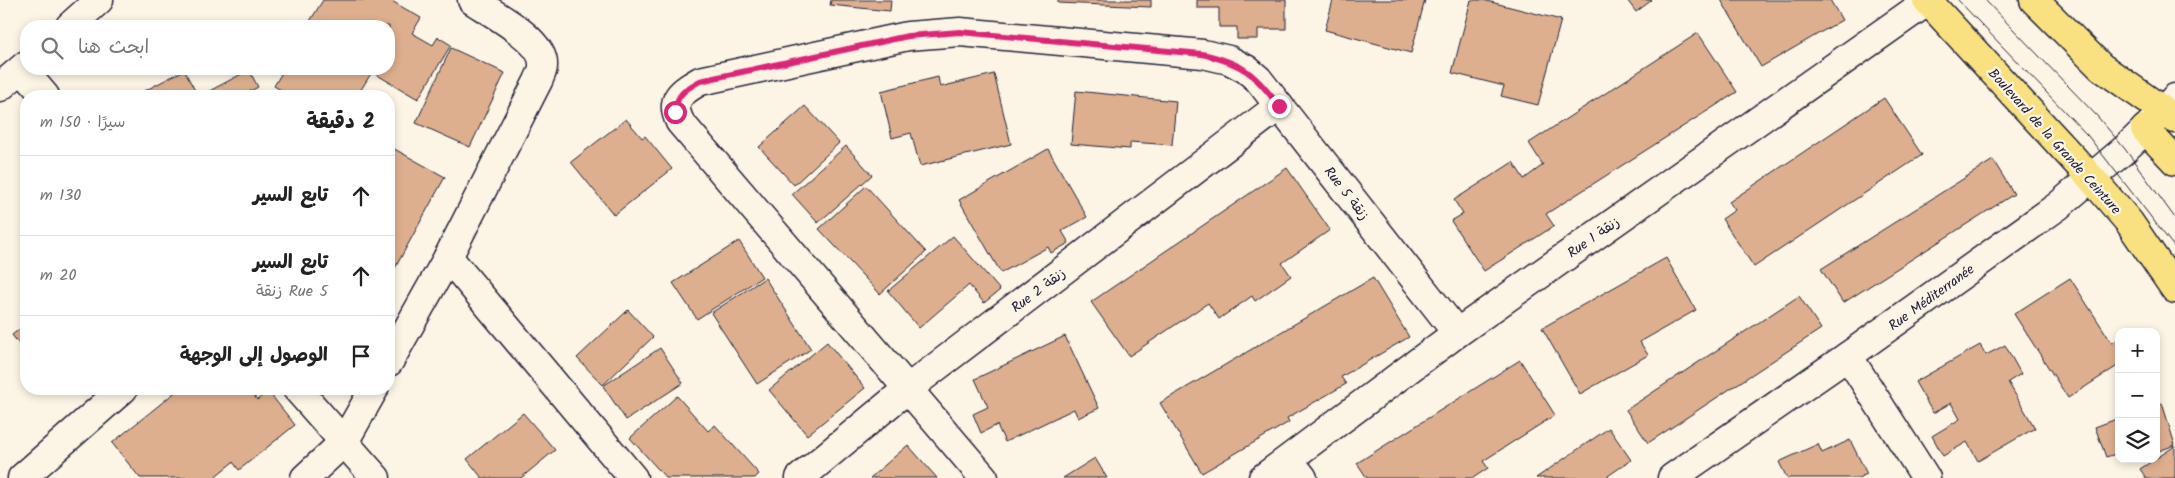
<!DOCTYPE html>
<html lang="ar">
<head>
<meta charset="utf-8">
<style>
  body { margin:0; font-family:Kalam,"Playpen Sans Arabic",sans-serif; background:#f2f2f2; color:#222; direction:rtl }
  .controls { position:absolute; right:15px; bottom:15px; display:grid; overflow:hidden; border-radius:10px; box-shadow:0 2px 8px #0003 }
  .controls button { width:45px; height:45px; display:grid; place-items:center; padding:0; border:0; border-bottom:1px solid #e0e0e0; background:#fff; color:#222; font:25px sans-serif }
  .stop { position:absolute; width:15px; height:15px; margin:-11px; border:4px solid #db2777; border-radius:50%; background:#fff }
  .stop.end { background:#db2777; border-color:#fff; box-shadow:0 1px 5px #0008 }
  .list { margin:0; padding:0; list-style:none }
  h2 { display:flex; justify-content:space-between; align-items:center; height:65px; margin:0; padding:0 20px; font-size:21px }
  h2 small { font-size:16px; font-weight:400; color:#767676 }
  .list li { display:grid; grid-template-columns:32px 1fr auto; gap:15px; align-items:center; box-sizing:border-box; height:80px; padding:0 20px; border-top:1px solid #e0e0e0 }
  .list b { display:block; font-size:19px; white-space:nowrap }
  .list p { margin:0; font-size:16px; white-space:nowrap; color:#767676 }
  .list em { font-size:16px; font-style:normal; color:#767676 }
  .icon { flex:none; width:28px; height:28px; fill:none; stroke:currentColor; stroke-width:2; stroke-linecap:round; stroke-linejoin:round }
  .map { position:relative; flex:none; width:2175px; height:478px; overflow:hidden; direction:ltr }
  .search { position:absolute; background:#fff; box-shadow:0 2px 8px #0003; left:20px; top:20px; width:375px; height:55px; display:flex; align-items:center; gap:12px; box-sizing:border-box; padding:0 18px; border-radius:20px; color:#767676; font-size:19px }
  .panel { position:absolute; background:#fff; box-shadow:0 2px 8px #0003; left:20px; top:90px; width:375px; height:305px; border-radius:20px; direction:rtl }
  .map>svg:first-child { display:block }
  .building { fill:#ddaf8e; stroke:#22223b }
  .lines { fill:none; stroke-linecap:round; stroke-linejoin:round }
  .minor-casing { stroke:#22223b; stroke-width:31 }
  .major-casing { stroke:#22223b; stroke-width:31 }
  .minor { stroke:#fcf5e5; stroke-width:28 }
  .major { stroke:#f9e181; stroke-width:28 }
  .tram { stroke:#22223b; stroke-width:1 }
  .route { stroke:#db2777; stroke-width:6 }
  .labels { text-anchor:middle; stroke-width:4.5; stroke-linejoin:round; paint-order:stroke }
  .street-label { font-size:14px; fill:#22223b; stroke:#fcf5e5 }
</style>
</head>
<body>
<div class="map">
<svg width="2175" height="478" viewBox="0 0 2175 478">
  <rect width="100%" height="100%" fill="#fcf5e5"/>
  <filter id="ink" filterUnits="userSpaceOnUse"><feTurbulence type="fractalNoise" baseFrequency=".02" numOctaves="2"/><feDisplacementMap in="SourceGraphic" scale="10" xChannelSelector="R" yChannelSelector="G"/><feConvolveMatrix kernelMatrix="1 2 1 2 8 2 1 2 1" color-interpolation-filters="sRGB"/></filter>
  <g filter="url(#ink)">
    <g class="building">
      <path d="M323,0H390L421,18L412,33L433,45L438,37L451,45L418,99L372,72L357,96H291L274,86L284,69H389V26H307Z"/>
      <path d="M831,0H891L890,11L830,5Z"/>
      <path d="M1058,0H1151V7L1058,3Z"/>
      <path d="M1197,0H1286V29H1258V39H1237V27H1219V8H1197Z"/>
      <path d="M1333,0H1425L1411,53L1325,30Z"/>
      <path d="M1471,0H1483L1561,20L1538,105L1501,96L1504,86L1452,73Z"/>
      <path d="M1627,0H1652L1636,12Z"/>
      <path d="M1721,0H1830L1842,20L1761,67Z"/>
      <path d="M1698,33L1737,92L1546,214L1554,226L1484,271L1451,221L1463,214L1454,200L1513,162L1524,179L1543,165L1529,143Z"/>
      <path d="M451,48L505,73L470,147L416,123Z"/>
      <path d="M184,70L198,96H135Z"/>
      <path d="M249,70L258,87L241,96H200Z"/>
      <path d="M994,74L1011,144L920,166L911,133L892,138L881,91L938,77L940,87Z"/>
      <path d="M1076,91L1176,101L1172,145L1130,142V149L1071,144Z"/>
      <path d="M1884,98L1922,155L1754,267L1722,219L1735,210L1729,202Z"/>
      <path d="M805,106L839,143L794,185L759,147Z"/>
      <path d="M626,119L642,138L645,136L672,169L614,215L571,162Z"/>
      <path d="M389,146L445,177L389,279Z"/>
      <path d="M846,146L872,175L818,223L792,194Z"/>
      <path d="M1048,149L1087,217L1062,231L1069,243L1051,253L1048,247L1001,273L959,200Z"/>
      <path d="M1993,160L2014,194L1843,303L1821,269Z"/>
      <path d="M1287,168L1330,230L1282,263L1291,276L1255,301L1252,296L1219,319L1208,303L1129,356L1091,302Z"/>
      <path d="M866,186L926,252L880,294L819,229Z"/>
      <path d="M953,236L1000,290L984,303L969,285L919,328L888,291Z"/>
      <path d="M739,241L762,277L697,319L673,283Z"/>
      <path d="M1666,258L1696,310L1640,342L1648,355L1580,394L1542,328Z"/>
      <path d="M765,278L811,349L757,384L711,313Z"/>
      <path d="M1373,278L1409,337L1341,377L1346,384L1287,418L1289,422L1202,473L1160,403Z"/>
      <path d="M2070,278L2112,343L2119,339V365L2068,398L2014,314Z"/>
      <path d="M1799,296L1821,329L1648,443L1626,410Z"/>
      <path d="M628,310L653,337L603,385L577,358Z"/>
      <path d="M26,324V353L12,335Z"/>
      <path d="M1065,336L1099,408L1078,418L1074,409L1005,442L997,425L981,433L973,414L988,407L975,379Z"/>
      <path d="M827,342L865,388L807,435L769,390Z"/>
      <path d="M1980,345L1986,355L2005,345L2021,374L2008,382L2035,428L1978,461L1967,442L1943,456L1932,436L1960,419L1951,403L1933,413L1915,382Z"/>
      <path d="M660,348L683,383L626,420L603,386Z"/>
      <path d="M1520,360L1555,415L1483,461L1488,468L1473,478H1367L1357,463Z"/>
      <path d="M179,389H249L257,400L268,391L295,425L239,470L233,462L213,478H140L112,443Z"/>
      <path d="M677,396L708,431L715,425L759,474L755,478H666L630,438Z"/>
      <path d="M2162,403L2175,445L2156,452V405Z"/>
      <path d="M523,413L555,450L521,478H482L467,459Z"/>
      <path d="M2119,418V453L2106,457L2095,427Z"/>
      <path d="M1609,428L1631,460L1605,478H1536Z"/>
      <path d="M1850,440L1867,474L1858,478H1787L1779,462L1818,444L1822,453Z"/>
      <path d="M908,445L937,478H870Z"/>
      <path d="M2175,446V478H2146L2140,469Z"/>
      <path d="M1095,458L1107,478H1063Z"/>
    </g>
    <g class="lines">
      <defs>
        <g id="minor">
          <path d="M70,26L99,0"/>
          <path d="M22,69L45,96"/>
          <path d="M0,87L26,65"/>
          <path d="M448,257L633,478"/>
          <path d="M1848,356L1926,478"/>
          <path d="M389,362L448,257L538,81C540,76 543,71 543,66C545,40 491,13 472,0"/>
          <path d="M297,389L376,478"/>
          <path d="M1289,460L1303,478"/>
          <path d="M22,478L123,389"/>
          <path d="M305,478L344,442L374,389"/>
          <path d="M800,478L906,390L1279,106"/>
          <path d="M984,478L680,122C669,99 681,92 700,81L908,36L960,32L1203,54L1229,60L1246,69L1258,79L1457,333"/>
          <path d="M1263,478L1457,333L1928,1"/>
          <path d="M1672,478L1848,356L2058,206L2125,149L2164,111L2175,98"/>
        </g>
        <g id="major">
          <path d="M1927,0L2092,179L2129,222L2175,289"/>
          <path d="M2034,0L2101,67L2175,119"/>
          <path d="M2145,129L2175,161"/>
        </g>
      </defs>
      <use href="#minor" class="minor-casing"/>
      <use href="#major" class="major-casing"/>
      <use href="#minor" class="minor"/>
      <use href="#major" class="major"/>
      <g class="tram">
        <path d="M1958,0L2088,136L2175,248"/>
        <path d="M1985,0L2097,116L2125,149L2175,218"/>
      </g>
    </g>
  </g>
  <g class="lines" filter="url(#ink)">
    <path class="route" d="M675,112C676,94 686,89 700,81L908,36L960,32L1202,54C1245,64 1253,73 1279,106"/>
  </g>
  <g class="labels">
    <g class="street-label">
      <text transform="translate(2055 141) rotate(48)" y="5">Boulevard de la Grande Ceinture</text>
      <text transform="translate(1347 193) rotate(52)" y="5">Rue 5 زنقة</text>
      <text transform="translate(1593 237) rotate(-35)" y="5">Rue 1 زنقة</text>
      <text transform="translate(1038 290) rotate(-37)" y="5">Rue 2 زنقة</text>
      <text transform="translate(1931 297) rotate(-36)" y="5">Rue Méditerranée</text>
    </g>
  </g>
</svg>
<div class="controls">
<button>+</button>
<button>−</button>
<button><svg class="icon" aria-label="layers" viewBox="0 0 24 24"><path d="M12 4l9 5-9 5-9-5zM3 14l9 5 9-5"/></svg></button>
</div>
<div class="stop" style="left:675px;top:112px"></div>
<div class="stop end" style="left:1279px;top:106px"></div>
<div class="search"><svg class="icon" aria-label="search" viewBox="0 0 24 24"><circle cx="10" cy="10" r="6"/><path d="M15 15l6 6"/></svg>ابحث هنا</div>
<section class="panel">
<h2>2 دقيقة<small>سيرًا · 150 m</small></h2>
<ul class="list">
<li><svg class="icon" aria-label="ahead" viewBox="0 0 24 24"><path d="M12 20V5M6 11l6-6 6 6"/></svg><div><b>تابع السير</b></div><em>130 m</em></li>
<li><svg class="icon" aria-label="ahead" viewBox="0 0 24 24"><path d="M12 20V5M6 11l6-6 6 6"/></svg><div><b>تابع السير</b><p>Rue 5 زنقة</p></div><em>20 m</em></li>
<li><svg class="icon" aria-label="arrive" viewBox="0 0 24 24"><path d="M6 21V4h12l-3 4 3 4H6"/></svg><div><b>الوصول إلى الوجهة</b></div></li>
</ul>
</section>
</div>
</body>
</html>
